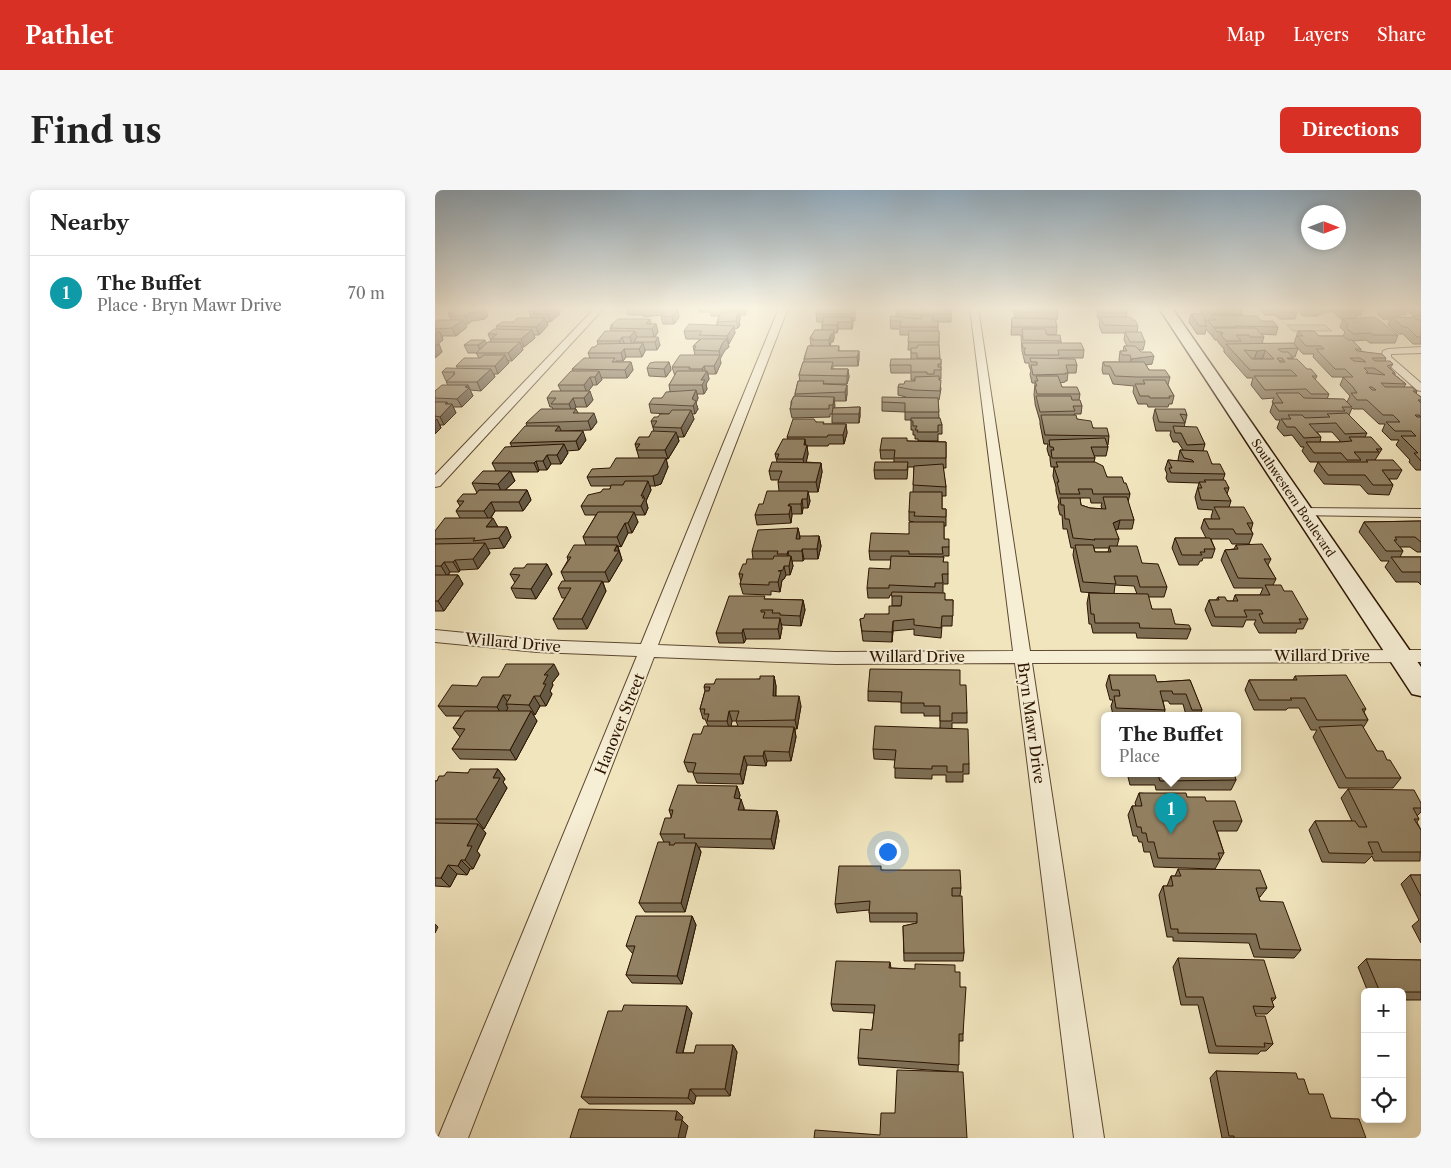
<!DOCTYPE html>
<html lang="en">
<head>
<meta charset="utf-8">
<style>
  body { margin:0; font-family:"Libre Caslon Text",serif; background:#f6f6f6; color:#222 }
  .controls { position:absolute; right:15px; bottom:15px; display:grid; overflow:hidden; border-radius:8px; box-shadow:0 2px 8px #0003 }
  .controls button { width:45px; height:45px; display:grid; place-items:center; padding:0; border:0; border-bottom:1px solid #e0e0e0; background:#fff; color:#222; font:25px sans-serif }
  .compass { position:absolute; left:866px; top:15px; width:45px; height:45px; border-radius:50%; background:#fff; box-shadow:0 2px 8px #0003; rotate:90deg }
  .you { position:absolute; left:452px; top:661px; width:18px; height:18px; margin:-12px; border:4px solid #fff; border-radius:50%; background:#1a73e8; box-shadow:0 0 0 8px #1a73e833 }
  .badge { display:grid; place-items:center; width:32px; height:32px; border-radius:50%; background:#d93025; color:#fff; font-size:16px; font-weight:700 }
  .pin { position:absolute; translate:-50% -41px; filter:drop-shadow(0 1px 2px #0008) }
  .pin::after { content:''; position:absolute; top:26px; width:18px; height:15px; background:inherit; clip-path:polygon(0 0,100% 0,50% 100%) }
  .popup { position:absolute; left:666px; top:522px; width:140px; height:65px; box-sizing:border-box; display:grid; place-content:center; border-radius:8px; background:#fff; filter:drop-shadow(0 1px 4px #0005); font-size:16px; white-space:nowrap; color:#767676 }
  .popup b { font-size:19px; color:#222 }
  .popup::after { content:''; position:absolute; left:50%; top:100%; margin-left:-10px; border:10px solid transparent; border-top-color:#fff }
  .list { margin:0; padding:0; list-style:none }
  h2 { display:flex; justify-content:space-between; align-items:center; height:65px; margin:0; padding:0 20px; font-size:21px }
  h2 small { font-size:16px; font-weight:400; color:#767676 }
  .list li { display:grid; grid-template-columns:32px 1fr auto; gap:15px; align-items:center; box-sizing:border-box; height:75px; padding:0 20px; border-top:1px solid #e0e0e0 }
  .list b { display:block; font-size:19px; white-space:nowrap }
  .list p { margin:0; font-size:16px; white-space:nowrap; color:#767676 }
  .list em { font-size:16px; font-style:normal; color:#767676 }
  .icon { flex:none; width:28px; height:28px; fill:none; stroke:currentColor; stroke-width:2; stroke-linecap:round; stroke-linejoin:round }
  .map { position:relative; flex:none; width:986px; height:948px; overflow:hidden; border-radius:8px }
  header { display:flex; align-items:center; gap:30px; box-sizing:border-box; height:70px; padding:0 25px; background:#d93025; color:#fff }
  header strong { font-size:24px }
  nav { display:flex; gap:28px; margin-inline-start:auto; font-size:18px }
  .intro { display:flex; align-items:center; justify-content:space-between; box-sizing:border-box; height:120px; padding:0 30px }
  h1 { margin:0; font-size:35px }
  .button { padding:12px 22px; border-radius:8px; background:#d93025; color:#fff; font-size:18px; font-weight:700 }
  main { display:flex; gap:30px; padding:0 30px }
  aside { flex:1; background:#fff; border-radius:8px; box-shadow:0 2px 8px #0003 }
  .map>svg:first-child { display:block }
  .green { fill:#d0c19e; stroke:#7e6a50 }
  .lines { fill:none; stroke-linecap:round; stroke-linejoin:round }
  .street-casing { stroke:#5d4830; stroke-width:2 }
  .secondary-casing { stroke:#2c1401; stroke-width:3 }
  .street { fill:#f6eed5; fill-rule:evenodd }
  .secondary { fill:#f6eed5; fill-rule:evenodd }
  .wall { fill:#7e6f55; stroke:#2c1401; fill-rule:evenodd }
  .shaded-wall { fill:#665a45; stroke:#2c1401 }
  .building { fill:#928163; stroke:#2c1401; fill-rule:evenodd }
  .labels { text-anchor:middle; stroke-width:4; stroke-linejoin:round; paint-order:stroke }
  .far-street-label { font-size:12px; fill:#2c1401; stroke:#f6eed5 }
  .street-label { font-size:15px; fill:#2c1401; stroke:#f6eed5 }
</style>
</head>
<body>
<header>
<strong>Pathlet</strong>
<nav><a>Map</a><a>Layers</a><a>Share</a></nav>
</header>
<div class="intro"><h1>Find us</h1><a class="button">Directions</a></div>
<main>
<aside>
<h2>Nearby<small></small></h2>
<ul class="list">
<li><span class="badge" style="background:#0f9aa8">1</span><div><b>The Buffet</b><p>Place · Bryn Mawr Drive</p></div><em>70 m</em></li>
</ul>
</aside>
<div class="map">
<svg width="986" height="948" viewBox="0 0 986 948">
  <rect width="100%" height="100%" fill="#f1e5be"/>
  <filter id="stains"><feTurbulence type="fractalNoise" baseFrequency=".004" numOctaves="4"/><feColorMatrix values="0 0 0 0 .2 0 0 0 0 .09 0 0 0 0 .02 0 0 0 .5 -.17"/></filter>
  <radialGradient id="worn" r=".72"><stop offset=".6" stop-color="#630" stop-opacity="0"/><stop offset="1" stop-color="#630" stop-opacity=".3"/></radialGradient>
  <path class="green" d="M852,135H890L897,141H858Z"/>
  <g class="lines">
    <defs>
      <g id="street">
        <path d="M160,118H169L5,296L0,297V285Z"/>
        <path d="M344,118H353L223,455L400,462L578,461L535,118H543L595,461L986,460V472L597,473L669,948H639L580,473L400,474L219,467L33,948H3L202,466L102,462L0,452V440L102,450L206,454Z"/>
        <path d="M986,157V163L956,164V167L986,193V201L982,200L946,168L948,161L953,159Z"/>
        <path d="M867,318L986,319V327L862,325L860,322L862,319Z"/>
      </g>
      <path id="secondary" d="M724,118H737L986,477V506L977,504Z"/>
    </defs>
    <use href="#street" class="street-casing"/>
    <use href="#secondary" class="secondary-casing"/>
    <use href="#street" class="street"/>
    <use href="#secondary" class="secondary"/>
  </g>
  <g class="wall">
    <path d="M97,118H129L125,121H124L125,124L115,132H112L113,135L104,145H99L100,148L89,157H87L88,160L77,171H73L74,173L63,184H59L60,187L46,201L35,200L38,206L27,217H18L21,223L9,235H5L6,238L0,244V201L13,195L11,192L13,191H11L7,182L23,179L21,176L44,168L41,163H33L29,155L52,153L56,151L53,144L62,139L61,136L78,132L96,128L94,121Z"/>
    <path d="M191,118H241L244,127L239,134H228L226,126L227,125L209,127L208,125H193Z"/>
    <path d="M264,118H312V120L310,125H305V130L304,132L305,135L303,138L299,139L300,143L293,154L294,157L290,160L285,169L286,173L281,184H273L274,189L271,194L272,199L269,204H262L263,208L261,213L263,219L260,224H257L259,229L249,247H243L244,251L233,269H231L233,277L226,294L220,296H215L216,300L211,311L213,318L210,325H200L203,332L197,343H193L186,357L183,356L187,370L174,392H168L171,401L152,439H123L118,429L130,408H127L123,398L130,391L126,382L133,370L132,367L151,355L148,347L161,325H150L146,316L166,302L175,299L176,296H156L152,287L204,268L200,254L214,247L219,241L216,231L223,227L234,224H235L216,223L214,214L227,208L235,201L234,195L240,186L237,177L260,165L258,156L265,149H251L249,141L282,135V132L284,126H276L275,122H264Z"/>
    <path d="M382,118H432L410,119H420V131H418L417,139H403L402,143H399V148L398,152H396L395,156H404V161H424V169L423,176H398V179H413L414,187L412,194H389L412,195V204L411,211H399V218L425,217V226L424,233H397V224H395V227L357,228L355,219L356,216V212L359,206H360V204L363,191H365L364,185L368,172H369V169L373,156H378H376L375,148L380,140H387V132H382L381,124Z"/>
    <path d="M470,118H516V132H503V141H504V169H506V189H504L506,199L504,210H503L504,228L507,235V244H503V251H483V249H480V245H478V240H476V230H470V222L447,221V212L471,207L463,205V197L480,191V190H476V183H456L455,175L476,169V160H473L474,145H465V139H456L455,131L461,127V120H473V119Z"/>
    <path d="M576,118L622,119L623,122L622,130H620L622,137L621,145H612L626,151V153L649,160L648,168H624L642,175L641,183H633L632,191H630V192L625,193L627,197L645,204L644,210L647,216L646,224H639L642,229L674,246L673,255H672L673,257L671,266H659L660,268L659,272L672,287L689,293L695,304L693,312L699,330L697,339H683L680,340L684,349L682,356L707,373L732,397L729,407H713L717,419L740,434L756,439L752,449L702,448L701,443H658L656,434H654L652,413L654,403L677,404L646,402L638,365L639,358H636L632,339H628L627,325H625L623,317L624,313L621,301V297L618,286L619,277H616L615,269V266H614L612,259L613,254H609L605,234V231L600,214V212L599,205L600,193H597L595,184L596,181L594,176V173H590L587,161L586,145H576L577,128H580L578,119ZM645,308H655L656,313H667L666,316L667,319L655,318L646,315ZM659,358H674L673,362H660ZM680,395L699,396L702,404H679Z"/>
    <path d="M663,118L692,123L691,127L697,130L703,136L702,142L710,152L708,160H704L717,174L711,175L714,180L735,187L733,195L739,206L737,214H734L733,217H713L712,214H703L698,202L699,196L678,194L674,184H668L667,180L668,172H685L684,170L685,161H688L689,156H692L689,150L690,143H667L664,135L665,130H664L662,126Z"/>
    <path d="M767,118H807L806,123L807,124V126L827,131L843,137L841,145L827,144L829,147L827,153L863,158L860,167H857L858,168V169L872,179L882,186L880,190L894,204L892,209L912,212L915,206L905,195L908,188L907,187H897L878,167L879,164H868L859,154L863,141L884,146H908L910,142L905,137L908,129H906L896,120V122H889L888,124H884L883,126H868L860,118H928L926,125H922L920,128L963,145L960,153H935L931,150L918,151L926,159V161L951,168L950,171L958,174L955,178L960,183V185L971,194L969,197L982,201L981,204L986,207V280H981L974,272L975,270L961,255L964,250H956L947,241L950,234H944L928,219H918L917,218L914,225L932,243L930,247L947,259L940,270L967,280L962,289H954L958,295L954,305L933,304L925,295L889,294L879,281L883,272H875L867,261L869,257H866L857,245L849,246L842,238L845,230H841L835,222L838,213L837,212L839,208L827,209L816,195L818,188H812L789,162V159L783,152V150H780L777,146L778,145H776L771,139L770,144H762L754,132L756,124H766ZM842,168H847L848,170H844ZM882,242H897L906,252H885L886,247Z"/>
    <path d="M824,118H859L862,122L860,129H845L840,125H830Z"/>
    <path d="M940,118H986V154H978L968,144H964L953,135L955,129H948L942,124L944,122ZM972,121L979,126H978L976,128L964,127L965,125H971Z"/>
    <path d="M50,119L53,126L50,129L37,131L33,134H30L32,137L21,146H7L8,150L3,154H4L7,162L0,168V132L16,130L13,123Z"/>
    <path d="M221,134L223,142L220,147L225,155L222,160H210V161L207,167H191L188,171H181V172H196L198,180L192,188H166L167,190L162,195H158L153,201L158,210L152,217H141L140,219H141L143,223L162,232L156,240L126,241L151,250L144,260L132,261L133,263L126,274H116L112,280H104L103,282H76L80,291L70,300H92L96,310L88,321H60L56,328L63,337H72L76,347L69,358L53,359L55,363L43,379L25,380L24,382H15L13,385H23L28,394L9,421H0V341L25,328L21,321L25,316L22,311L41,304L42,303L37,293L61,281L57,273L77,257L75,253L92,236L91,233L118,219L117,217H115L112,208L126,201L123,195L138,181L137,179L155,168L153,163L163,154L162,151L176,141L175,138L176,137V135Z"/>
    <path d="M234,172L236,180L231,187L214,186L212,178Z"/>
    <path d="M720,219L752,225L749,237L770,254L768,261L777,274L790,284L788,290L794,298L792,304L796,311L794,317L818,333L816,340L818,344L814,354H797L794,349H776L780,359L777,368H768L767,371H765L763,375H744L737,358L740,348H771L766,338L769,329H777L776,327L778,320L763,319L760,307L764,293L733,292L731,288L732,284L730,279L733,270L744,271L743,270L745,260H748L743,252H738L735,245L736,241H721L718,228Z"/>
    <path d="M381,232L389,234H411L412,243L409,254H394L393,256H372L373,264L371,272L386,273L387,282L383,302H373L375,311L373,318H368L367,324H357L356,333L322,335L320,325L328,314L344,301L343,292L344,290H336L334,281L342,272L340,264L353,249L352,247Z"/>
    <path d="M472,251L511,252V278H508L511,297V306H507V319H511V336H509V349L514,357V366H508V372L513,384V394H508V403L510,410H518L517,436H507L506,448L479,445V439L458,441L457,452L428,451L425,429L454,424L466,416H457V405H455L454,408H433L432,398L455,379L456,370H435L434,361L474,344L479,332L474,331V322L478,302L479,277H473L472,289H440L439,280L459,272V269H446L445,260Z"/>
    <path d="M986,331V362H982L975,357H965L968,361L965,367H986V395L983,392H961L950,377L954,371H946L924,342L929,332Z"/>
    <path d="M363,338L365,347L384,346L386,356L383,369H369L368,371H357L358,376L355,385H351L349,389L347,390L345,402L336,401V405L308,404L305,394L306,392L304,384L311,374L318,369L317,361Z"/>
    <path d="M801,355L836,369L833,375L841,389L838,395L849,401L873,429L868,439H862L861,443H824L819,434L821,430H811L808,437L777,436L770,420L774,410H781L783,407L792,411H798L800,405H825L828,398H799L786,370L790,360L799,359Z"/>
    <path d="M112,374L117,384L101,409L81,408L76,398L80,393L75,384L89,378Z"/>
    <path d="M330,409L368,410L370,420L366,436L347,435L346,433L347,438L345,449H311L309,453H284L281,443Z"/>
    <path d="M124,484L117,493L118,495L115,501L117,504L111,516H105L100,525H98L102,531L81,570L25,569L17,559L25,547L18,538L26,526H11L3,516L42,496L64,487Z"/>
    <path d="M674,485L722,492L755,490L767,520L765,525H751L748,514H735L733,511H728L730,520L729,525H678L676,516L678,510H675L671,495Z"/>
    <path d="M339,486L341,496V506L366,516L362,539H360L361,547L356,571H332L331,576L312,575L308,594L262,593L258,583V582H253L249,572L266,544L273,536L270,529H268L265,519L270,501L269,497L279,494L325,489ZM297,531H301L303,536H296Z"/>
    <path d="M860,486L931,519L929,522L933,530L928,538L942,561L952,570L966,588L958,598H904L878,547L882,540H876L864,518H853L851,520H819L810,500L814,490H858Z"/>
    <path d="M525,495L532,523V533H517V538L534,574V584H528V592H511V585H497V589L460,588V570L439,569L438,559L505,538V526H489V523H466V512L433,511V501Z"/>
    <path d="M63,579L70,589L68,592L72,598L49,639H47L51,643L42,661L45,665L38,679H35L32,685L22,684L15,697L0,696V591H2L9,586L33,583Z"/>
    <path d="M692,583H799L801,590L796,600H721L720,595H695Z"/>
    <path d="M302,596L305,605L304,609L309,618V620L342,621L344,631L339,659L264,657L266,662L250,722H210L204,713L229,652L225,644L236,628V626L234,620Z"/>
    <path d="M913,599L986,613V622L982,626L984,629L982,632L986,640L985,671H939L937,666L930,673L887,672L874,640L880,631H917L906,608Z"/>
    <path d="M704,603L752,607L771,611L807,631L802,641H782L789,663L780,679L719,677L715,662H709L707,652H704L702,646H698L693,625L697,616H701L700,613Z"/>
    <path d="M743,679L832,698L825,707H824L825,711L866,760L859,768L819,767L814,753L738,751V747H732L724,705L728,696H732L736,686H740Z"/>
    <path d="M447,680L526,698L525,706L529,763L528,771H469L468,736L482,733V732H435L434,720L402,723L400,714Z"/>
    <path d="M975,685H986V753L977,736L984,730L966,694Z"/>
    <path d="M257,726L261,735L247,794L197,793L191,785L198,764L191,756Z"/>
    <path d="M743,768L841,808L837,812L839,817L832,824H820L838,854L831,861H826L823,864L774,863L763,815H746L738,777Z"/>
    <path d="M931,769L986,770V810H967V802H933L923,777Z"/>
    <path d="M455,772L456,778L520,782L525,797L528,844V851H524L523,882L424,875L423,868L437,840L439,823L398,821L396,814Z"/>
    <path d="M257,823L248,863H259L298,855L302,862L295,906H261L259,914H154L146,907Z"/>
    <path d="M781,881L863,889L874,904L896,928L931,948H787L775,888Z"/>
  </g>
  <g class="shaded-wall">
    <path d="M45,118H51L50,119L53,126L50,129L37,131L33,134L30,126L34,123Z"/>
    <path d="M119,118H123L125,124L115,132L113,124Z"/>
    <path d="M303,118H304L305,130L304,132L305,135L303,138L301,127L303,124L302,120Z"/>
    <path d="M308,118H312V120L310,125Z"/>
    <path d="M243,119L244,127L239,134L237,127Z"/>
    <path d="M417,127L418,135L417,139L416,132Z"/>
    <path d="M110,128L113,135L104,145L101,137Z"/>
    <path d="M215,129L217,137L211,134Z"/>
    <path d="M28,130L32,137L21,146L17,138Z"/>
    <path d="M403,132V139L402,143V135Z"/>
    <path d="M221,134L223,142L219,147L217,139Z"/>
    <path d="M299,136L300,143L294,154L292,146Z"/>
    <path d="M97,140L100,148L89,157L86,149Z"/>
    <path d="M399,140V148L398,152V144Z"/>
    <path d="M200,141L202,149L199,152V153L197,155L195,147Z"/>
    <path d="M5,142L8,150L0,156V145Z"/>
    <path d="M396,144V152L395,158L394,150Z"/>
    <path d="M187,147L190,155L187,159L184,151Z"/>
    <path d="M223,147L225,155L222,160L220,152Z"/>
    <path d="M292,149L294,157L290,160L285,169L286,173L281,184L279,176L285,165L284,161L288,152Z"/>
    <path d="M50,150L54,158L46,163L43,155Z"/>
    <path d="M85,152L88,160L77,171L73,163Z"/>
    <path d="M208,153L210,161L207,167L204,159Z"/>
    <path d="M4,154L7,162L0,168V157Z"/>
    <path d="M189,159L191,167L188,171L186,163Z"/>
    <path d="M830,160L828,168L819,170L822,161Z"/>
    <path d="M424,161V169L423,176L422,167Z"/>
    <path d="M70,165L74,173L63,184L60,176Z"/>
    <path d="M719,166L717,174L695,177L696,169Z"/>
    <path d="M196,172L198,180L192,188L190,180Z"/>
    <path d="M234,172L236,180L231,187L229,179Z"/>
    <path d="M269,176L271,183L272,181L274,189L271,194L272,199L269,204L266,190L269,186L267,179Z"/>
    <path d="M56,179L60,187L46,201L42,192Z"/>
    <path d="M413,179L414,187L412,194V186Z"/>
    <path d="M164,181L167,190L162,195L160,187Z"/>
    <path d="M155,187L158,195L152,203L149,195Z"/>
    <path d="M33,195L38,206L27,217L22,209Z"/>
    <path d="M412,195V204L411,211L410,202Z"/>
    <path d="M261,200L263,208L261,213L263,219L260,224L257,209Z"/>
    <path d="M155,201L158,210L152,217L149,208Z"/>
    <path d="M399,207L400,216L398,224V215Z"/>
    <path d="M138,208L141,217L137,222L134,214Z"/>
    <path d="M12,212L14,217L17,214L21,223L9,235L5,227L10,214Z"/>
    <path d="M425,217V226L424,233V224Z"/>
    <path d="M256,220L259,229L249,247L246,238Z"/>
    <path d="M159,223L162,232L156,240L153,231Z"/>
    <path d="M2,229L6,238L0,244V231Z"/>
    <path d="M411,234L412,243L409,254L408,245Z"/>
    <path d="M124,236L128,245L120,241Z"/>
    <path d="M148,241L151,250L144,260L141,251Z"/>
    <path d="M241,242L244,251L233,269L230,260Z"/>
    <path d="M370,249L371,258L372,255L373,264L370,278L368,269L369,255Z"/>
    <path d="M129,254L133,263L126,274L122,265Z"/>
    <path d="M112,265L116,274L112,280L108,271Z"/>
    <path d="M231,268L233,277L226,294L220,296L218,286Z"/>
    <path d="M101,271L104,280L103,282L99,273Z"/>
    <path d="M386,273L387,282L383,302L381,292Z"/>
    <path d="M75,281L80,291L67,303L63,294Z"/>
    <path d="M213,291L216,300L211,311L213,318L210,325L206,316V306Z"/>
    <path d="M92,300L96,310L88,321L84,312Z"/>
    <path d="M373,301L375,311L373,318L372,309Z"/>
    <path d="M367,309L368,318L367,324L366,314Z"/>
    <path d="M56,312L60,321L54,330L49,321Z"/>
    <path d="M354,314L355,320L356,316L357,325L356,333L354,324Z"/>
    <path d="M199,322L203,332L197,343L193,333Z"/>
    <path d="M58,328L63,337H51Z"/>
    <path d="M685,330L683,339L675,343L678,333Z"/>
    <path d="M190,333L193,343L186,357L182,347Z"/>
    <path d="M72,337L76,347L69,358L64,348Z"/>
    <path d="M363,338L365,347L362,358L361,349Z"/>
    <path d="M384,346L386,356L383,369L382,359Z"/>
    <path d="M50,353L55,363L43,379L38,369Z"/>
    <path d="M182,355L187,370L174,392L170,382Z"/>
    <path d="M367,359L369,369L368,371L367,361Z"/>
    <path d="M353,361L355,371L356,366L358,376L355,385L354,376V373L352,364Z"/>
    <path d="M20,370L25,380L24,382L18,372Z"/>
    <path d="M9,372L15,382L12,386L6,376Z"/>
    <path d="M112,374L117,384L101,409L96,399Z"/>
    <path d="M349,376L351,385L349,389L347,390L345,402L343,392V381Z"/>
    <path d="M23,385L28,394L9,421L3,411Z"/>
    <path d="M167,391L171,401L152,439L147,429Z"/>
    <path d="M368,410L370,420L366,436L365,426Z"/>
    <path d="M345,428L347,438L345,449L343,439Z"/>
    <path d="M458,431V441L457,452V442Z"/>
    <path d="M308,439L311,449L309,453L307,443Z"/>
    <path d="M119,474L124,484L117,493L118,495L115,501L117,504L111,516L105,506L109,485Z"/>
    <path d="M339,486L341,496L340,516L338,506Z"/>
    <path d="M68,505L74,514H71L73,518L68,527L62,517Z"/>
    <path d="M99,506L105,516L100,525L94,515Z"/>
    <path d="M364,506L366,516L362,539L360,530Z"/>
    <path d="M96,521L102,531L81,570L75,560Z"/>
    <path d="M294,521L297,531L295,541L292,531Z"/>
    <path d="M359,537L361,547L356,571L354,562Z"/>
    <path d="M329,561L332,571L331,576L328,566Z"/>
    <path d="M309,566L312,575L308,594L305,584Z"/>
    <path d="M63,579L70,589L68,592L72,598L49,639L41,629L58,588Z"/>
    <path d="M302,596L305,605L302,618L299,608Z"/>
    <path d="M306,609L309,618L307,630L303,620Z"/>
    <path d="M342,621L344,631L339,659L336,649Z"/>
    <path d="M43,634L51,643L42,661L45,665L38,679L30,670L32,656Z"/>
    <path d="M261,653L266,662L250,722L246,713Z"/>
    <path d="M26,670L35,679L32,685L23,676Z"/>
    <path d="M13,675L22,684L15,697L6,688Z"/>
    <path d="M257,726L261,735L247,794L242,786Z"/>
    <path d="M0,734L3,737L0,743Z"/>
    <path d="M252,816L257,823L246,870L241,863Z"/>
    <path d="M298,855L302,862L295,906L290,899Z"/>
    <path d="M255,899L261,906L259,914L253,908Z"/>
    <path d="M242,921L248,927L247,930L253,936L250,948H243L240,930Z"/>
  </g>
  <g class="building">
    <path d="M19,118H37L50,119L46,122L34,123L30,126H15L19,123H13Z"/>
    <path d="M97,118H119L113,124H98L101,121H94Z"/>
    <path d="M275,118H303L302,120Z"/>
    <path d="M382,118H409V119H420L419,124H381Z"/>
    <path d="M473,118H516V124H461V120H473Z"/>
    <path d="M580,118L622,119L623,122H581Z"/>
    <path d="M663,118H691L692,123H665Z"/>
    <path d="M769,118H807L804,119L807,124H777Z"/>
    <path d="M844,118H859L862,122H847Z"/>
    <path d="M905,118H919L923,122H908Z"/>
    <path d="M948,118H963L967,122H952Z"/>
    <path d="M232,119H243L237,127L226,126Z"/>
    <path d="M286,122H304L301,127H303L301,131L282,132Z"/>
    <path d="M756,124H767L772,131H769L772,136H764Z"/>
    <path d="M777,125L822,126L827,131H838L843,137L800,136L801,137H778L773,130H781Z"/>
    <path d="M456,126L486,129V126H498V131H503V137H465L466,131H455Z"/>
    <path d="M978,126H986V130H983Z"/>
    <path d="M389,127H417L416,132H403L402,135H387Z"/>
    <path d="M665,127H696L697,130H700L703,136L669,135Z"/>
    <path d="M940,127L963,145H938L935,143L919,144L911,138L913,135L908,129Z"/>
    <path d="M956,127L980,128L986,132V147H982L972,137H968Z"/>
    <path d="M82,128H110L101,137L61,136L67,132H78Z"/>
    <path d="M577,128L620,129L622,137H577Z"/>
    <path d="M183,129H215L211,134H221L217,139L175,138L178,135H176Z"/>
    <path d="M3,130H28L17,138L0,139V132Z"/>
    <path d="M254,134L299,136L292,146L264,145L267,141H249Z"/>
    <path d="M779,138H821L829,147H815L814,145H801L806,151H791L785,144H788L787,142H782Z"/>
    <path d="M59,139L97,140L86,149H56L62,144H53Z"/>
    <path d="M587,139H610L612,145H625L626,151L588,150Z"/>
    <path d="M380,140H399L398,144H396L394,150H377L378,148H375Z"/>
    <path d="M170,141H200L195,147H187L184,151H162Z"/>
    <path d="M474,141H504V152H473Z"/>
    <path d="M863,141H879L884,146H908L913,150H917L926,159H920L922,161L947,164L951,168H937L940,171H955L958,174L952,176L960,183H957L971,194L946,193L950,197H977L982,201H978L986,207V210H983L986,213V227L984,225H980L982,227H986V271L979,263H983L966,246H981L976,241H960L951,232H965L958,225H948L932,210H922L916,203H922L918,197L908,187H918L910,179H900L881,159H889L886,156H871L862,146H868ZM915,168H925L931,172L919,171ZM929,178H939L950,185L931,183L933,182ZM934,197H937L941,200H937Z"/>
    <path d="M0,142H5L0,145Z"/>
    <path d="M690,142H706L710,152H695Z"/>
    <path d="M202,147H223L220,152H199Z"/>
    <path d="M266,149H292L288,152L284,161L259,160L261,156H258Z"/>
    <path d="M36,150H50L43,155H29Z"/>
    <path d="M53,152H85L73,163H41Z"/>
    <path d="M208,153L204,159H189L186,163H153L157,157H160L163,154Z"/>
    <path d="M587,153H646L649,160H623L624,165H590L589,160L591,158H588Z"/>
    <path d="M858,153L863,158L843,159L847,162H853L858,168H852L853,169H862L872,179H876L882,186H877L894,204H876L871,199L830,200L819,186H862L856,180H815L791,154ZM809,160L822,161L830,160L839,169H817ZM842,168H847L850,172H845Z"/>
    <path d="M483,155H504L505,168H482V163H476V158H482Z"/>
    <path d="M373,156H404L403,161H424L422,167L369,169Z"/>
    <path d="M689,156H700L706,162H716L719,166L696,169L695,165H687L685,161H692Z"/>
    <path d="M49,165H70L60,176H21L29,168H45Z"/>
    <path d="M245,165H285L279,176H269L267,179H254L255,177H237Z"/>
    <path d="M149,168H180L177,172H196L190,180L137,179Z"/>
    <path d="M595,168L640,169L642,175H631L633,183H630L631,184L598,185L596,175H602V172H596Z"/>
    <path d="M456,169H506V174H503V177H506V180H499V184H492V182H476V175H455Z"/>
    <path d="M220,172H234L229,179L212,178L215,173Z"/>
    <path d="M368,172H398L396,179H413L412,186L364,185Z"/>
    <path d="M668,172H709L714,180H730L735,187H702L680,186L675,176H670Z"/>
    <path d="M11,178L56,179L42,192H11L20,184H18L20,182H7Z"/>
    <path d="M136,181H164L160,187H155L149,195H123Z"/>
    <path d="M242,181H272L266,190H270L267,195H234Z"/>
    <path d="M504,186V190H506L505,201L479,200L463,197L464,194H469L470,191H480V187Z"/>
    <path d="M601,186H623L627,197H642L645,204H602L600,196H602L600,191H603Z"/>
    <path d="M708,190H730L739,206H734L735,208H715L714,206H705L700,194H710Z"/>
    <path d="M363,191H389L388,194L412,195L410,202L360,204Z"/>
    <path d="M7,195H33L30,197L34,198L22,209L0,208V201Z"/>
    <path d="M261,200L257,209L261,211L258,216L214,214L218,208H227L231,202Z"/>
    <path d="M117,201H155L149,208H138L134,214H116L121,208H112Z"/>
    <path d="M841,203H864L869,208L909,209L917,217H907L910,221H844L838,213H848Z"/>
    <path d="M359,206L399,207L398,215H394V219H355L357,212H356Z"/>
    <path d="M601,206H636L637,210H645L647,216H638L640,221L605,222Z"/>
    <path d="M447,207L503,208L504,222H470V213L447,212Z"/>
    <path d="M0,212H12L10,214H17L5,227L0,226Z"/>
    <path d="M425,217L424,224H397L398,218Z"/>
    <path d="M106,219H141L138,223H159L153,231L91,233Z"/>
    <path d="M720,219H750L752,225L745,224L750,233L724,232Z"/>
    <path d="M237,220H256L246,238L218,237L222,231H216L219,227H223L225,224H234Z"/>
    <path d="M912,223L932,243L910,244L901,233L874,234L886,247L869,248L860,237H852L846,229H856L853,225H867L870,228L895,227L892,224Z"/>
    <path d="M606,225H641L642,229L656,231L658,238H672L674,246L610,245Z"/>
    <path d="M476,228H505L507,235H503V242H482L483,240H480L482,236H478V231H476Z"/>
    <path d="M358,229H379L381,232H389L388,234H411L408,245H393L392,247H352Z"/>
    <path d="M90,236H124L120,241H148L141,251L75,253Z"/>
    <path d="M738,236L762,237L770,254L752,255L746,243H740Z"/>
    <path d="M217,241L241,242L230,260H201L205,254H200L204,247H214Z"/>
    <path d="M914,247H936L947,259H941L944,262H919L926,270H912L906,263H879L871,252H904L917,251Z"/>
    <path d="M447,248H472V251L511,252V268H459L460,260H445Z"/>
    <path d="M670,248L673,257H656L660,268H617L616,260H619L618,257H615L614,250Z"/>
    <path d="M348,249H370L369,255H372L368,269H342L344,264H340Z"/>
    <path d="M129,254L122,265H112L108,271H101L99,273H57L70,257Z"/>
    <path d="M745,260L772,261L777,274H785L790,284L736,283L734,278H737L733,270L759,272L757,270L749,268Z"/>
    <path d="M181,268H231L223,284L218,286L152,287L157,279L175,278Z"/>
    <path d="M931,270H958L967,280H947L958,295H938L930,285H893L883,272H933Z"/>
    <path d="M337,272L386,273L381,292H343L347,281H334Z"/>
    <path d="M440,272H473L472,280H439Z"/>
    <path d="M621,272H660L668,276L672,287H687L689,293H691L695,304H658L657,299H643L645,304H625L622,292H624L619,277H623Z"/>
    <path d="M508,274L511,297L478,295L479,276Z"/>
    <path d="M48,281H75L63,294L37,293Z"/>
    <path d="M769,290H790L794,298H789L796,311L766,310L763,298H767L764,292H771Z"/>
    <path d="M190,291H213L206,306H209L207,308H210L206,316H146L153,305L166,302L168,299H175L176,295H188Z"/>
    <path d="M44,300H92L84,312H56L49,321H21L29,311H22L28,304H41Z"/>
    <path d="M332,301H373L372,309H367L366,314H354L353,316H356L354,324L320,325L324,314H328Z"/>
    <path d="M475,302H507V319H511V327L479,326L480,322H474Z"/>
    <path d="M668,307H692L699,330H685L678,333L684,349H659L660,350L638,348L634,329H630L629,315H626L625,308H645L646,315L655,318L671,319Z"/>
    <path d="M779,317H809L818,333H812L818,344H801L798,339H774L769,329H785Z"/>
    <path d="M163,322H199L193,333H190L182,347H148Z"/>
    <path d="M10,328H58L51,337H72L64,348L38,351L40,348L0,349V341Z"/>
    <path d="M986,331V352L980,347H960L962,350H959L968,361H951L929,332Z"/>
    <path d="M474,332H509V349H514V357H507L508,364H474V361H434L436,343L474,344Z"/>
    <path d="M363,338L361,349H365V346H384L382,359H367V361H353L352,364H342L343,361H317L323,340Z"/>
    <path d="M740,348H775L780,359H769L770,362H765L767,365H747Z"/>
    <path d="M50,353L38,369L20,370L18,372H9L6,376H0V354Z"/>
    <path d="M827,354L836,369H829L841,389L803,388L790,360L803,359L801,355Z"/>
    <path d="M139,355H182L179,361H184L170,382H126L136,367H132Z"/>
    <path d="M640,355H658L660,362H676L674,356H702L707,373L723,374L732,397H705L702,386H679L681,394L648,392Z"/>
    <path d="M339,366H356L354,376H349L348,380L343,381H346L343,392H334V395L305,394L308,384H304L308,374H311L312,369H338Z"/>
    <path d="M456,366L509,367L508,372H513V384H507L508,393H500V397L454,395V398H432L434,378L455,379Z"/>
    <path d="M956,367H986V382H967Z"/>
    <path d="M92,374H112L96,399L76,398L85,385L75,384L79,378H89Z"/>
    <path d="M0,385H23L3,411H0Z"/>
    <path d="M127,391H167L147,429H118L136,398H123Z"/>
    <path d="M830,395H846L849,401H857L873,429H864L866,433H828L824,424H828L826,420H809L812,427H780L774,410H784L783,407H790L792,411H803L800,405H835Z"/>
    <path d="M457,402L510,403V410H518V426H507L506,438L479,435V429L458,431L457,442L427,441L425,429L429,428L430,424H454V416H466L467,406H456Z"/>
    <path d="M654,403L713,404L717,419H736L740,434L754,435L756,439L705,438L704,433H660L659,424H656Z"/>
    <path d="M294,406H330L329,409L368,410L365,426L345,425V423H337L338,420H326V422H330L328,428H345L343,439H308L307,443H281Z"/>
    <path d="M71,474H119L109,485H113L108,494H111L105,506H99L94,515L71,514L76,505H68L62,517L3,516L17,495L42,496L47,487H64Z"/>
    <path d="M435,479L525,480V495H531L532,523H517V531H505V516H489V513H466L467,502L433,501Z"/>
    <path d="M674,485H720L722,492L755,490L767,520H757L751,504H738L737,501H725L730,520L681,518L679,506H685L684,500H677Z"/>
    <path d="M911,485L931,519H927L933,530H882L870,508H855L857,510H824L814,490H862L860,486Z"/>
    <path d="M325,486H339L338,506H364L360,530L301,531L304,521H294L292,531H272L274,524H269L270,519H265L270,501H274L275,497H269L270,494H279L281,489H325Z"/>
    <path d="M30,521H96L75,560L17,559L30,539L18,538Z"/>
    <path d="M927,535L942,561H948L952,570H955L966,588H911L884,537Z"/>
    <path d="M269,536L359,537L354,562L329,561L328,566H309L305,584L258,583L261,573L249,572L258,544H266Z"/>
    <path d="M440,536L533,539L534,574H528V582H512V576H497V579L459,578L461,560L438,559Z"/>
    <path d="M35,579H63L58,588H65L41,629H0V591H2L4,586H9L12,582L33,583Z"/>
    <path d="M698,583H799L801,590L725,591L723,585H698Z"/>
    <path d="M243,595L302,596L299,608L306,609L303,620L342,621L336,649L249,648L250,644H225L230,628H236L238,620H234Z"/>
    <path d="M913,599L979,600L986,613V618H978L984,629H979L986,640V662H947L943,652H933L938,664L894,663L880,631H920L924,637H932Z"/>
    <path d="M704,603H751L752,607H770L771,611H800L807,631H778L789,663H783L785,669L723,668L719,652H713L711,643H707L706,637H702L697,616H707Z"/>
    <path d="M0,633L43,634L32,656H37L30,670H26L23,676L13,675L6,688H0Z"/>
    <path d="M223,652H235L234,655H239L240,653H261L246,713H204Z"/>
    <path d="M404,676H446V680H525L526,698H517V706H527L529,763H469L468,736L482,733V723H434L435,711L400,714Z"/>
    <path d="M743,679L825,680L832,698H821L825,711L848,712L866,760L825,759L821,744L743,743V739H736L728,696H738L736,686H746Z"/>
    <path d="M975,685H986V706Z"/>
    <path d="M201,726H257L242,786L191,785L200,756H191Z"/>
    <path d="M743,768L829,770L841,808H836L839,817L818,816L821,826H830L838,854L829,853L830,857L781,856L768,807H751Z"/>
    <path d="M931,769L986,770V802H945Z"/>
    <path d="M401,771L455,772L454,778L480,779V774L520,775V782H525V797H531L528,844H524V875L423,868L425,839L437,840L440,815L396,814Z"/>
    <path d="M189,815L252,816L241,863H259L261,855H298L290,899H255L253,908L146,907L173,821H187Z"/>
    <path d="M462,880L528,882L532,948H379L380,940L445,945L446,923H460Z"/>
    <path d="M781,881L861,883L863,889H869L874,904H888L896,928L924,929L931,948H799V946H794Z"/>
    <path d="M144,919L242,921L240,930H247L243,948H135Z"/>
  </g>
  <linearGradient id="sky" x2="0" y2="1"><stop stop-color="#91abbe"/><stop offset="0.47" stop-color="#f9f3e2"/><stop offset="1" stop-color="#f9f3e2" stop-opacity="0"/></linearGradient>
  <rect width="986" height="251" fill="url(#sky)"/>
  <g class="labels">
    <g class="far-street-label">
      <text transform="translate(858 308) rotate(56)" y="4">Southwestern Boulevard</text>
    </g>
    <g class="street-label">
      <text transform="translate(78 453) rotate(5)" y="5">Willard Drive</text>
      <text x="887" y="471">Willard Drive</text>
      <text x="482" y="472">Willard Drive</text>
      <text transform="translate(596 533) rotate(82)" y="5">Bryn Mawr Drive</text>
      <text transform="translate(185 534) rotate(-68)" y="5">Hanover Street</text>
    </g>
  </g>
  <rect width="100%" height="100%" filter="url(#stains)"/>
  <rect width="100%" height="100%" fill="url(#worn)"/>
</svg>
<div class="controls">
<button>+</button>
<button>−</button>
<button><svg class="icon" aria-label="locate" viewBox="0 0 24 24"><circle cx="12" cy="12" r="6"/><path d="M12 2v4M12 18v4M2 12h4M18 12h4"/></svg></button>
</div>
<svg class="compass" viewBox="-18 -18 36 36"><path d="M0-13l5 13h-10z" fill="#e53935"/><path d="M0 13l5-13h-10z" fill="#767676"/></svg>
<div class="you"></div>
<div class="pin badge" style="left:736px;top:644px;background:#0f9aa8">1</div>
<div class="popup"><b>The Buffet</b>Place</div>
</div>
</main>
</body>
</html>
